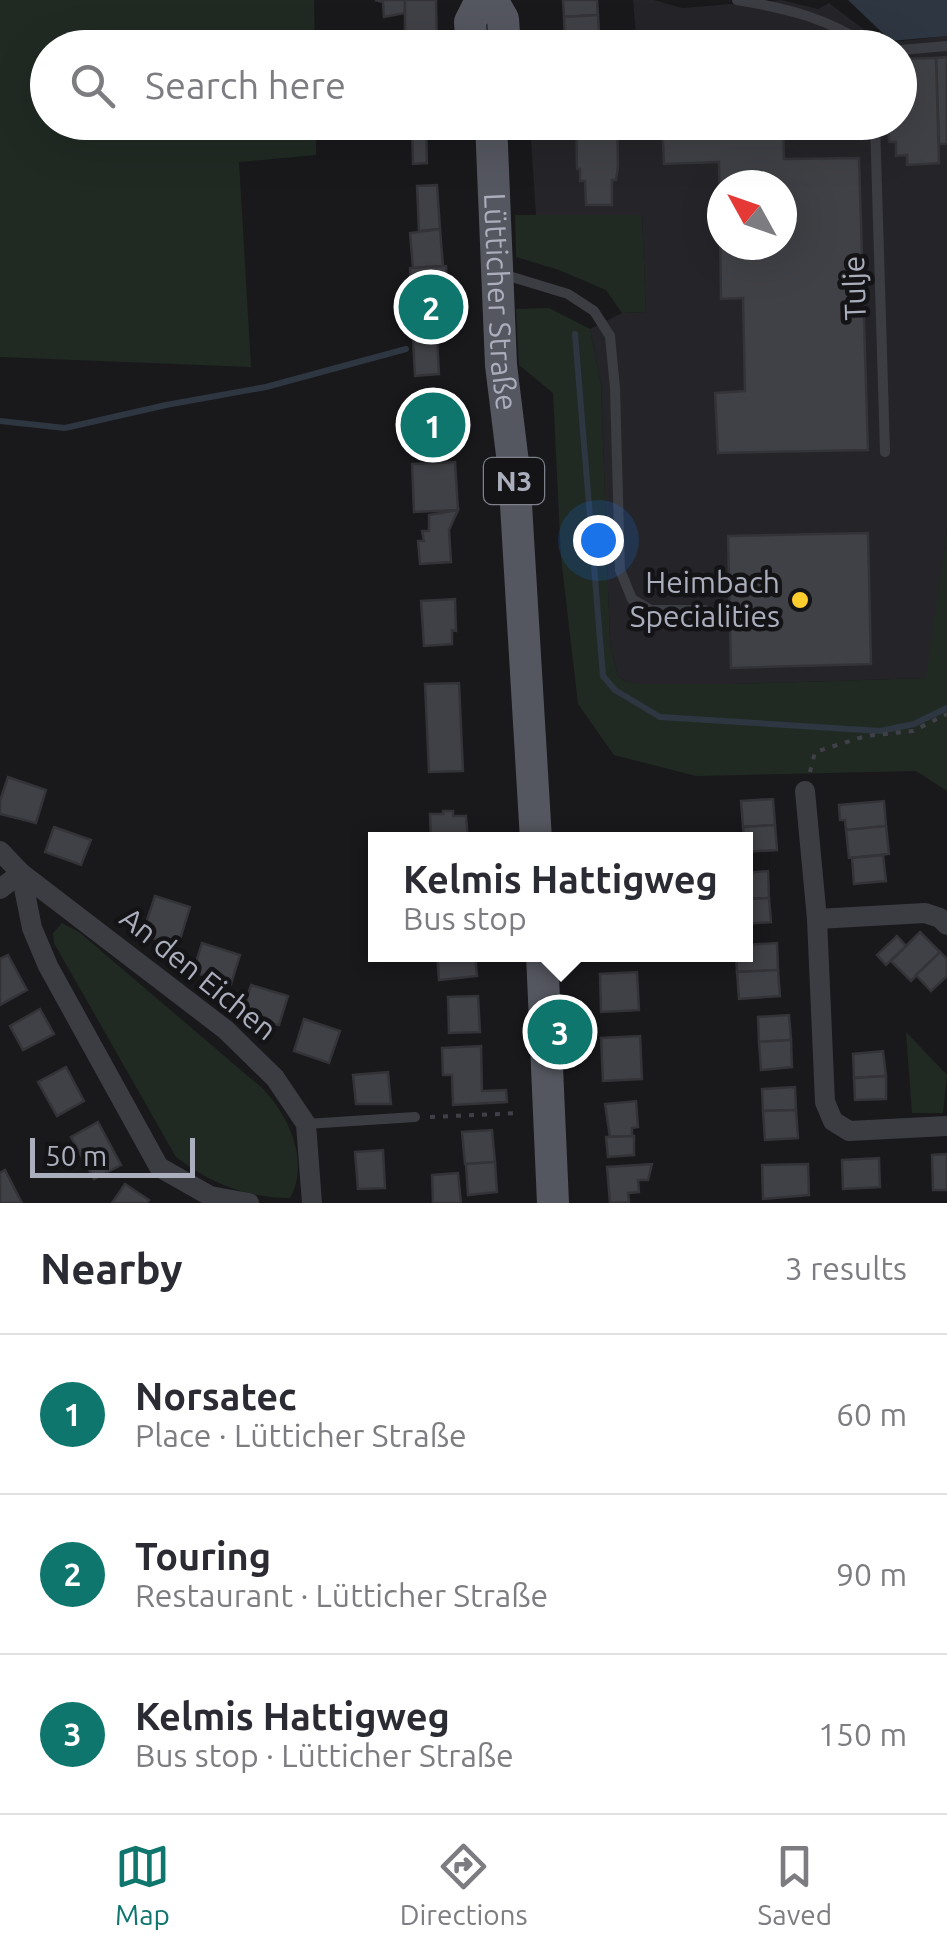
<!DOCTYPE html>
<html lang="en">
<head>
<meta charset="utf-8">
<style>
  body { margin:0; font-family:Ubuntu,sans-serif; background:#f2f2f3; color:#2b2b33 }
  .compass { position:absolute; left:707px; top:170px; width:90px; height:90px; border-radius:50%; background:#fff; box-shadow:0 10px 40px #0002; rotate:310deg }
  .scale { position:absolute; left:30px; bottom:25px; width:165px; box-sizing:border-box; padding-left:10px; border:5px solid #abaebc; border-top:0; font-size:28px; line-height:35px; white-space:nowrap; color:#abaebc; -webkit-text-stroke:8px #141417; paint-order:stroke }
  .you { position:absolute; left:598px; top:540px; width:35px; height:35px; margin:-25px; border:8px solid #fff; border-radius:50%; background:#1a73e8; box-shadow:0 0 0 15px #1a73e833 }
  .badge { display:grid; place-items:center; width:65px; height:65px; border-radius:50%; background:#0f766e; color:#fff; font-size:32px; font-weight:700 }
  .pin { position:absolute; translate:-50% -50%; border:5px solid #fff; box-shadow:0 2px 10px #0006 }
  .popup { position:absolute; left:368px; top:832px; width:385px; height:130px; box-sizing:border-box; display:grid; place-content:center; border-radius:0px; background:#fff; filter:drop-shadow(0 2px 8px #0005); font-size:32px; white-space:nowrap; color:#7c7c81 }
  .popup b { font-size:38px; color:#2b2b33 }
  .popup::after { content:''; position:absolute; left:50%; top:100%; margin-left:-20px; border:20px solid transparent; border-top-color:#fff }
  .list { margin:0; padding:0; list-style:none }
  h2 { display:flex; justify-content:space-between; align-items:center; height:130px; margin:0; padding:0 40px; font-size:42px }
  h2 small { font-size:32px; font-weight:400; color:#7c7c81 }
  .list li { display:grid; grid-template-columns:65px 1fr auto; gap:30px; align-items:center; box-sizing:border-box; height:160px; padding:0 40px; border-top:2px solid #e1e1e2 }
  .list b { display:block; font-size:38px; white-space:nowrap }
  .list p { margin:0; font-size:32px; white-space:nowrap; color:#7c7c81 }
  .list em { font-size:32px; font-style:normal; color:#7c7c81 }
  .icon { flex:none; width:55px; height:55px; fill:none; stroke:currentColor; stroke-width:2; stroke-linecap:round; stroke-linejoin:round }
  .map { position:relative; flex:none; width:947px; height:1203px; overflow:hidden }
  .search { position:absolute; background:#fff; box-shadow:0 10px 40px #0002; left:30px; right:30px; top:30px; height:110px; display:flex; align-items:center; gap:25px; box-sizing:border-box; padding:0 35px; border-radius:55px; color:#7c7c81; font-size:38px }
  .sheet { height:610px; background:#fff }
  nav { display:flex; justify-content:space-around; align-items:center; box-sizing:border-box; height:140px; border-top:2px solid #e1e1e2; background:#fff; font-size:28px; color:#7c7c81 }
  nav a { display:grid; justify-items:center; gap:5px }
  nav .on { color:#0f766e }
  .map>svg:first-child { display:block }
  .built { fill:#252529; fill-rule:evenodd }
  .green { fill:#202a23 }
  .water { fill:#2e3641 }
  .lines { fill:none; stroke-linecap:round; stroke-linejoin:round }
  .stream { stroke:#2e3641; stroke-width:6 }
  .building { fill:#404146; stroke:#333338; stroke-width:2.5; fill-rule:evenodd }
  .path { stroke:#404148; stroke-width:4; stroke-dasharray:5 8; stroke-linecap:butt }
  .service { stroke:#3c3c43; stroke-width:10 }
  .minor { stroke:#3c3c43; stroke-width:20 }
  .primary { stroke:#555760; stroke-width:32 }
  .poi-dot { fill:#ffcd2e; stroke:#141417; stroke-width:4 }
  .labels { text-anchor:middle; stroke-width:9; stroke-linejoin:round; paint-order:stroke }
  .shield { fill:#141417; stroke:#7e808a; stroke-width:2.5 }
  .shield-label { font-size:28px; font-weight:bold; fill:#abaebc }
  .street-label { font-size:30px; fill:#abaebc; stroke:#141417 }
  .poi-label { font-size:30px; fill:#abaebc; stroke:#141417; text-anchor:end }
</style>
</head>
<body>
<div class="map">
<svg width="947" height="1203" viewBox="0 0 947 1203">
  <rect width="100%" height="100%" fill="#19191c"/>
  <path class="built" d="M633,0H654L682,8L781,0L818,9L829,3L882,43L947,36V530L927,678L735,684H634L618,677L610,642L601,384L590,329L622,313L646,312L642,216H536L530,123L900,122V48L637,47ZM722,185H782V245H722Z"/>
  <g class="green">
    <path d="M0,0H314L315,47L48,48V122L316,123V155L239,162L251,367L0,357Z"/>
    <path d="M515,215H642L646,312L622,313L606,290L559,270L516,257Z"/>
    <path d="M549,308L590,329L601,384L610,642L618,677L634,684H735L926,678L947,530V791L916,771L696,776L614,755L578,704L561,557L553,393L519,365L516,309Z"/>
    <path d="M62,923L79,932L263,1089C289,1116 310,1163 290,1198C247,1198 209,1183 176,1157L54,943L53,933Z"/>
    <path d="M906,1032L947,1075L943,1113H912Z"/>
  </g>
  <path class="water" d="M848,0H947V36L891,41Z"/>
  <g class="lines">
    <g class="stream">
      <path d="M575,334L603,676L615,690L660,717L880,731L914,724L947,708"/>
      <path d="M0,421L65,428L166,405L266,387L406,349"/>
    </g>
  </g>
  <g class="building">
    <path d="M375,0H405V13L384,17L383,2Z"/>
    <path d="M405,0H436L437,48H405Z"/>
    <path d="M563,0H597L598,15L564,17Z"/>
    <path d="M598,15L600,48H565L564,17Z"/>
    <path d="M779,41L780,48H661L660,44Z"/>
    <path d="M947,57V144H939L936,58Z"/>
    <path d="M936,58L939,163L907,165V155L896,156V142H889L888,122H900V59Z"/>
    <path d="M576,122H617L618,167L616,180H612V205H586L585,181H580V169H577Z"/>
    <path d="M662,122H783L784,159L859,158L868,450L718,453L715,393L745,391L743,298L721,299L719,162L664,164ZM722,185H782V245H722Z"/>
    <path d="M426,127L427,163L413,164L412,128Z"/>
    <path d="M437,185L440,229L419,231L417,186Z"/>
    <path d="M440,229L443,266L413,268L410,233Z"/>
    <path d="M446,266L447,291L411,292L410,268Z"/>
    <path d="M447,291V313L415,314L411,292Z"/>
    <path d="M447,313V319L451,318L452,335L416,337L415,314Z"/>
    <path d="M437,339L439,374L415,376L413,340Z"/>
    <path d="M449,395L453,451L416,454L412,398Z"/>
    <path d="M455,462L458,510L414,512L412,464Z"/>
    <path d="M458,510L449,530L451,562L420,564L418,541H424L422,531H429V515Z"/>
    <path d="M868,533L871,664L731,668L728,536Z"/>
    <path d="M455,599L456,631L452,630V644L424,646L421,601Z"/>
    <path d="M459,683L463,771L429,772L425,684Z"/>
    <path d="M8,777L46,790L36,823L0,814V801Z"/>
    <path d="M773,799L775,825L743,827L741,801Z"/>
    <path d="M884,801L886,826L846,830L845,820H840L839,805Z"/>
    <path d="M443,811H453V816H466L468,840H431L430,814H443Z"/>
    <path d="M775,825L777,850L745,852L743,827Z"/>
    <path d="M886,826L889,854L849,858L846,830Z"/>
    <path d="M54,827L91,840L81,865L45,852Z"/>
    <path d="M883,855L886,881L854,884L852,858Z"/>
    <path d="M768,871L769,898L745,899V873Z"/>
    <path d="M155,896L190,907L178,946L142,935Z"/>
    <path d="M769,898L771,922L745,924V899Z"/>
    <path d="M920,932L940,952L911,981L891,961Z"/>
    <path d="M897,936L906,946L886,965L877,955Z"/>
    <path d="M202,943L240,955L231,984L193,972Z"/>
    <path d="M777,943L778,970L737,972L736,954H745V945Z"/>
    <path d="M940,952L947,959V976L931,991L916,975Z"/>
    <path d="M437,954H475L477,976L439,980Z"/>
    <path d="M8,955L27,990L0,1005V959Z"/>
    <path d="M778,970L780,996L739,999L737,972Z"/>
    <path d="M637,972L639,1010L601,1012L600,974Z"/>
    <path d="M251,985L288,996L279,1025L241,1016Z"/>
    <path d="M478,996L480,1032L449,1033L448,997Z"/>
    <path d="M40,1009L54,1034L23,1050L10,1026Z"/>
    <path d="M789,1015L791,1040L759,1042L758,1017Z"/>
    <path d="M304,1019L340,1031L329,1063L294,1051Z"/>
    <path d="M640,1036L642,1079L603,1081L601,1038Z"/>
    <path d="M791,1040L792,1067L761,1070L759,1042Z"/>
    <path d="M481,1046L482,1091L506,1090L507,1102L453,1105L452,1075H443L442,1048Z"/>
    <path d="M883,1051L886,1076L854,1078L853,1054Z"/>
    <path d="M66,1067L84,1101L57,1116L38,1082Z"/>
    <path d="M388,1072L391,1104H356L353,1075Z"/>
    <path d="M886,1076V1099L855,1100L854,1078Z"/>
    <path d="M795,1087L796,1110L763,1111L762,1089Z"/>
    <path d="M636,1101L638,1127L632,1128V1136L610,1137L605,1104Z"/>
    <path d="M796,1110L798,1138L765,1140L763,1111Z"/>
    <path d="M98,1122L121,1165L94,1179L71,1137Z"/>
    <path d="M492,1130L495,1162L465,1164L462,1132Z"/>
    <path d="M634,1136V1155L608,1157L606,1137Z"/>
    <path d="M383,1150L385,1188L358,1189L355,1152Z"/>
    <path d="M947,1154V1190H933L932,1155Z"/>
    <path d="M879,1158L880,1187L843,1189L842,1160Z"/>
    <path d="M495,1162L497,1192L468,1195L466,1164Z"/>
    <path d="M652,1164L648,1180H638L639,1192L628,1193L629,1202L610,1203L607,1167Z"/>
    <path d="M808,1164L809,1195L763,1199L762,1165Z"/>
    <path d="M5,1170L22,1203H0V1173Z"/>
    <path d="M458,1173L461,1203H433L432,1175Z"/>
    <path d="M125,1184L149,1200L147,1203H112Z"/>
  </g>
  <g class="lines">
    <g class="path">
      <path d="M810,772L815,752L866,736L913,731L947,714"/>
      <path d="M430,1117L521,1113"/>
    </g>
    <g class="service">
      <path d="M737,0C791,9 826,18 873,48"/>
      <path d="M900,50L947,46"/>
      <path d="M875,122L885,452"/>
      <path d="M502,274L568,294L594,311L610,336L615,388L620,570L632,599L651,610H705"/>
      <path d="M306,1124L415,1117"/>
    </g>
    <g class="minor">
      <path d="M805,791L817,919L825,1102L833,1121L849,1131L947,1126"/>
      <path d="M0,851L21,873L32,928L48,966L159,1167L210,1196L249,1203"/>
      <path d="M0,889L21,873L226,1030L275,1078L306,1124L312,1203"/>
      <path d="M817,919L925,913L940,918L947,925"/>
    </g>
    <g class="primary">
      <path d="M492,0L503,19L505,48"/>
      <path d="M472,48L470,22L481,0"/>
      <path id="s1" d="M491,122L501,365L514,471L536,840"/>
      <path d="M542,954L553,1203"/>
    </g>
  </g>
  <circle class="poi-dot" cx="800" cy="600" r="10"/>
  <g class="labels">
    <rect class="shield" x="484" y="458" width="60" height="46" rx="8"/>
    <g class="shield-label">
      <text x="514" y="491">N3</text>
    </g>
    <g class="street-label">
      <text transform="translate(855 288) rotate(-92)" y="10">Tulje</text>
      <text dy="10" stroke="none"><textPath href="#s1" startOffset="180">Lütticher Straße</textPath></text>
      <text transform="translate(198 974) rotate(39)" y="10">An den Eichen</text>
    </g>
    <g class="poi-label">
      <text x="780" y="593">Heimbach<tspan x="780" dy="34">Specialities</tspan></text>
    </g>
  </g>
</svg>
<svg class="compass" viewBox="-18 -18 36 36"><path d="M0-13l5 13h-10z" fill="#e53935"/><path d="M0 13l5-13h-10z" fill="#7c7c81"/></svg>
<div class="scale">50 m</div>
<div class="you"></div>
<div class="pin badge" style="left:433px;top:425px">1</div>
<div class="pin badge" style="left:431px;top:307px">2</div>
<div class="pin badge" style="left:560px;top:1032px">3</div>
<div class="popup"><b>Kelmis Hattigweg</b>Bus stop</div>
<div class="search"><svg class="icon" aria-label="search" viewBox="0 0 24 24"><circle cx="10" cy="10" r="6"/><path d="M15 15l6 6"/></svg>Search here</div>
</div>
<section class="sheet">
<h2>Nearby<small>3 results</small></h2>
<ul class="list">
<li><span class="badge">1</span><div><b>Norsatec</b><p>Place · Lütticher Straße</p></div><em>60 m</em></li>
<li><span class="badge">2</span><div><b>Touring</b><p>Restaurant · Lütticher Straße</p></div><em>90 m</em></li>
<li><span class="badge">3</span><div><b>Kelmis Hattigweg</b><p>Bus stop · Lütticher Straße</p></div><em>150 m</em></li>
</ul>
</section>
<nav>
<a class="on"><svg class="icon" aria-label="map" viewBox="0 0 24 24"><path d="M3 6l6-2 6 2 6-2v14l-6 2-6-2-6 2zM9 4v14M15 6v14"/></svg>Map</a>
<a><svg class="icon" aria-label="directions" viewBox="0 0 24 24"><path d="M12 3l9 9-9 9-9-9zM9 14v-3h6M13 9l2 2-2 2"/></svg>Directions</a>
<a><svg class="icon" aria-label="saved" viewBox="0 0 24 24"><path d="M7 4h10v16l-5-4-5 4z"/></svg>Saved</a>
</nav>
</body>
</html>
